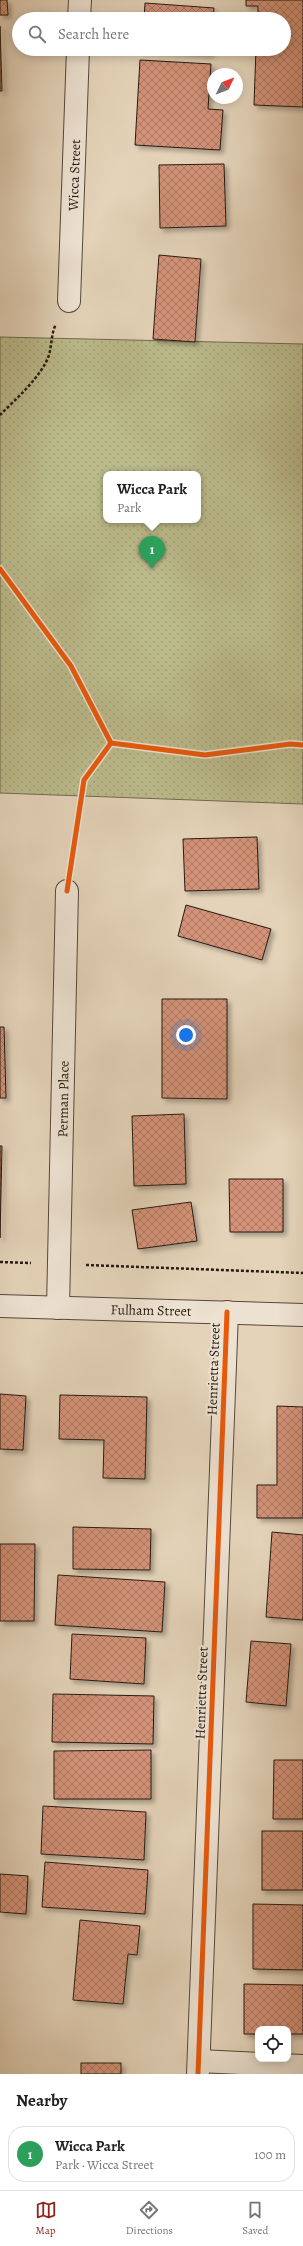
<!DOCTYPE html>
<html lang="en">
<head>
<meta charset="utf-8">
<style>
  body { margin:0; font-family:Alegreya,serif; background:#f2f2f2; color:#202124 }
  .controls { position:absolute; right:12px; bottom:12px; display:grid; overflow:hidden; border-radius:8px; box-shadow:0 2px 10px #0003 }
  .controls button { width:36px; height:36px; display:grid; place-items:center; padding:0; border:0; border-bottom:1px solid #e0e0e0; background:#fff; color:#202124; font:20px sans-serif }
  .compass { position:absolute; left:207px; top:68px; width:36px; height:36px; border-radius:50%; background:#fff; box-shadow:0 2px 10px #0003; rotate:47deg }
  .you { position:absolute; left:186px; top:1035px; width:14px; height:14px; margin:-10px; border:3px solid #fff; border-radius:50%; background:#1a73e8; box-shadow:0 0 0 6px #1a73e833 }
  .badge { display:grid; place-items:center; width:26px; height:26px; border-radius:50%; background:#8f2418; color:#fff; font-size:13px; font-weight:700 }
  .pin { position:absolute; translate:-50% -33px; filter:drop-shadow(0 1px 2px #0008) }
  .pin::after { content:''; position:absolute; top:21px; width:14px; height:12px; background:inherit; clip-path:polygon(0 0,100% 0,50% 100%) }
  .popup { position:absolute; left:103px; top:471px; width:98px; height:52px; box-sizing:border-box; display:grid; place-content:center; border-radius:8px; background:#fff; filter:drop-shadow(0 1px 3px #0005); font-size:13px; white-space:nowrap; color:#757577 }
  .popup b { font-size:15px; color:#202124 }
  .popup::after { content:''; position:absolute; left:50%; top:100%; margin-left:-8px; border:8px solid transparent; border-top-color:#fff }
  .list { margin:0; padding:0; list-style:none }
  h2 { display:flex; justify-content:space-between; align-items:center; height:52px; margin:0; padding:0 16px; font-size:17px }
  h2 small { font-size:13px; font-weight:400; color:#757577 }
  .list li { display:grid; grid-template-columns:26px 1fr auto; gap:12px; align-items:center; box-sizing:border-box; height:56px; margin:0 8px 8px; padding:0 8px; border:1px solid #e0e0e0; border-radius:16px }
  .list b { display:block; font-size:15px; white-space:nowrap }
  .list p { margin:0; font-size:13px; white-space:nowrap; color:#757577 }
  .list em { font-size:13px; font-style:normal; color:#757577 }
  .icon { flex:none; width:22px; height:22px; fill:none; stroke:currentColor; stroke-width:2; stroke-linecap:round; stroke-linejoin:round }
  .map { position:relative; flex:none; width:303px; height:2074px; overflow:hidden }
  .search { position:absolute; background:#fff; box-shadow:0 2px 10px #0003; left:12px; right:12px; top:12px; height:44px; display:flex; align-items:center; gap:10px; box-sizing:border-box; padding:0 14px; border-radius:22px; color:#757577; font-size:15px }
  .sheet { height:116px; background:#fff }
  nav { display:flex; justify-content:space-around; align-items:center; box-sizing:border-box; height:56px; border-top:1px solid #e0e0e0; background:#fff; font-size:11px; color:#757577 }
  nav a { display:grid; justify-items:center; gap:2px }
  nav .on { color:#8f2418 }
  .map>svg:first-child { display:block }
  .park { fill:url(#park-dots); stroke:#706a4e; fill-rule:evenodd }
  .building { fill:url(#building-cross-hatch); stroke:#261a11; filter:url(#shadow) }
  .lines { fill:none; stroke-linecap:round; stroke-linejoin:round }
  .minor-casing { stroke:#56483b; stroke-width:24 }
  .path { stroke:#261a11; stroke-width:2.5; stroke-dasharray:3 2; stroke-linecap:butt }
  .minor { stroke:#ede2d2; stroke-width:22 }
  .cycleway-casing { stroke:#ede2d2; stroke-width:8 }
  .cycleway { stroke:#e8590c; stroke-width:5 }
  .labels { text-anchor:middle; stroke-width:4; stroke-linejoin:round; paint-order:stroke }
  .street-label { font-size:14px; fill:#261a11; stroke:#ede2d2 }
</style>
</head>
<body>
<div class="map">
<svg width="303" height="2074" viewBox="0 0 303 2074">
  <defs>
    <pattern id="park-dots" width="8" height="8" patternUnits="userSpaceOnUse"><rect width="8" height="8" fill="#bbba8b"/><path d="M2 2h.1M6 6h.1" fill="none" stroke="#a19f77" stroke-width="1.8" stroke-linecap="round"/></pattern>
    <pattern id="building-cross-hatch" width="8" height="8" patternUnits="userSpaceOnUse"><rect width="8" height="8" fill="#d49379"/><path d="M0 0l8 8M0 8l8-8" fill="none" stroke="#ac7762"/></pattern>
    <filter id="shadow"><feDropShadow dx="3.5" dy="3.5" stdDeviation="2" flood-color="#0004"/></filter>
  </defs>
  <rect width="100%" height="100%" fill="#e4d3b9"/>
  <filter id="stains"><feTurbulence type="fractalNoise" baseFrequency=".005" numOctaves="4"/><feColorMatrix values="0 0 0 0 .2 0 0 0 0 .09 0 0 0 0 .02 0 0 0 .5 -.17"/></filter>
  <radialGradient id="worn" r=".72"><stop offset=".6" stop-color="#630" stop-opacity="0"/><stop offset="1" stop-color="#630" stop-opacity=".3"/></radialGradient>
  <path class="park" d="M0,337L303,344V804L0,793ZM106,474H198V520H106Z"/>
  <g class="building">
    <path d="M0,0H7L8,15H0Z"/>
    <path d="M246,0H303V107L254,105L256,49H284V19H258V6H246Z"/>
    <path d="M145,3L214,8L213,19H144Z"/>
    <path d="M0,26L2,91H0Z"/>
    <path d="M142,49H211L210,54Z"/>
    <path d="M140,60L211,64L208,109L223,110L220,150L135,145Z"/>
    <path d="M224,164L226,226L160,228L159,165Z"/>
    <path d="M159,255L201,259L195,342L153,339Z"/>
    <path d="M257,837L259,889L185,891L183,839Z"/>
    <path d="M186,905L271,929L262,960L178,936Z"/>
    <path d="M162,999H227V1099L162,1098Z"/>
    <path d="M0,1027H4L6,1098H0Z"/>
    <path d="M184,1114L186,1184L134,1186L132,1116Z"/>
    <path d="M0,1146H2L0,1238Z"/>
    <path d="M229,1179H283V1232H230Z"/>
    <path d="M191,1202L197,1241L138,1249L132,1210Z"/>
    <path d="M0,1394L26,1396L23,1450L0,1449Z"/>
    <path d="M60,1395L147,1397L145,1479L103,1478L104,1440L59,1439Z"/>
    <path d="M277,1406L303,1407V1518H257V1485H277Z"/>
    <path d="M73,1527L151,1529L150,1570L73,1569Z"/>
    <path d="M272,1532L303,1535V1620L266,1617Z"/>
    <path d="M0,1544H35L34,1621H0Z"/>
    <path d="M58,1575L165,1582L162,1632L55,1625Z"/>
    <path d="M72,1634L146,1638L144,1684L70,1679Z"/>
    <path d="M251,1641L291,1644L286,1706L246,1702Z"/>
    <path d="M53,1694L154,1696L153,1744L52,1742Z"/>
    <path d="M151,1750V1799H54V1751Z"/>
    <path d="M274,1760H303V1819H273Z"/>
    <path d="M43,1806L146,1812L144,1860L41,1854Z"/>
    <rect x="262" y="1831" width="41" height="59"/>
    <path d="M45,1862L148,1870L145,1914L42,1907Z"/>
    <path d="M0,1874L28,1876L26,1914L0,1912Z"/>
    <path d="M253,1904L303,1905V1970L253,1969Z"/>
    <path d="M80,1920L140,1926L137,1955L128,1954L123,2004L73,2000Z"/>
    <path d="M244,1984L303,1985V2034H288V2029H258V2034H244Z"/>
    <rect x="81" y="2063" width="40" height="11"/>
  </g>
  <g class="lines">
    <defs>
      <g id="minor">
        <path d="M79,19L80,0"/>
        <path d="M69,301L78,49"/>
        <path d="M0,1306L303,1315"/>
        <path d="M58,1308L67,891"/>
        <path d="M199,2061L303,2066"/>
        <path d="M198,2074L227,1312"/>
      </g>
    </defs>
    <use href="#minor" class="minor-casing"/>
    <g class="path">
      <path d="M0,415C16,399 42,376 49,355C52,344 51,334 56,324"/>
      <path d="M0,1262L31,1263"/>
      <path d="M86,1265L303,1273"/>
    </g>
    <use href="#minor" class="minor"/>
    <defs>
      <g id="cycleway">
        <path d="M0,569L71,666L111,743L205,755L290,744L303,745"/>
        <path d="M67,891L84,780L111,743"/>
        <path d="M198,2074L227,1312"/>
      </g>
    </defs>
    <use href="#cycleway" class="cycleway-casing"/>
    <use href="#cycleway" class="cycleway"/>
  </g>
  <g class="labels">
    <g class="street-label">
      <text transform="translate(74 175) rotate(-88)" y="5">Wicca Street</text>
      <text transform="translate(63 1099) rotate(-89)" y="5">Perman Place</text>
      <text transform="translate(151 1310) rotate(1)" y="5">Fulham Street</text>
      <text transform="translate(213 1369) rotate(-88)" y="5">Henrietta Street</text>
      <text transform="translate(201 1693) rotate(-88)" y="5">Henrietta Street</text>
    </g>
  </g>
  <rect width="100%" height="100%" filter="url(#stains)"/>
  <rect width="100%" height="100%" fill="url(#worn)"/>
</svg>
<div class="controls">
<button><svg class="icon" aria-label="locate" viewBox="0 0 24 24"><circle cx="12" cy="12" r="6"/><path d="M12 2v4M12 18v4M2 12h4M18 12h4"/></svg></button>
</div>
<svg class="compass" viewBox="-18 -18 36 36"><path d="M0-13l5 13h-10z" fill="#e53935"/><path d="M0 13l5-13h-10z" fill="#757577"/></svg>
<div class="you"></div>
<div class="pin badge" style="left:152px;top:569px;background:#2e9e5b">1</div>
<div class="popup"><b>Wicca Park</b>Park</div>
<div class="search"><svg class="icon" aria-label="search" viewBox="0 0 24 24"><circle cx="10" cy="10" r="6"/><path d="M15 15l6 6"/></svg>Search here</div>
</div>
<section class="sheet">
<h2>Nearby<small></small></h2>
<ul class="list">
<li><span class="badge" style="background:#2e9e5b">1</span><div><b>Wicca Park</b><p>Park · Wicca Street</p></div><em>100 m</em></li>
</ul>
</section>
<nav>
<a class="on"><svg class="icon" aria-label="map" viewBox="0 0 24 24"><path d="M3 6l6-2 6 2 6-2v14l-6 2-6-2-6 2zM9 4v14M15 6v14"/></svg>Map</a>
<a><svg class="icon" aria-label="directions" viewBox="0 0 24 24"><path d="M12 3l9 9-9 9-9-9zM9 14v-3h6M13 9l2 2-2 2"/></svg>Directions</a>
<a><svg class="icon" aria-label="saved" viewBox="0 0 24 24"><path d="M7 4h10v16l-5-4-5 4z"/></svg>Saved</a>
</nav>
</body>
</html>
